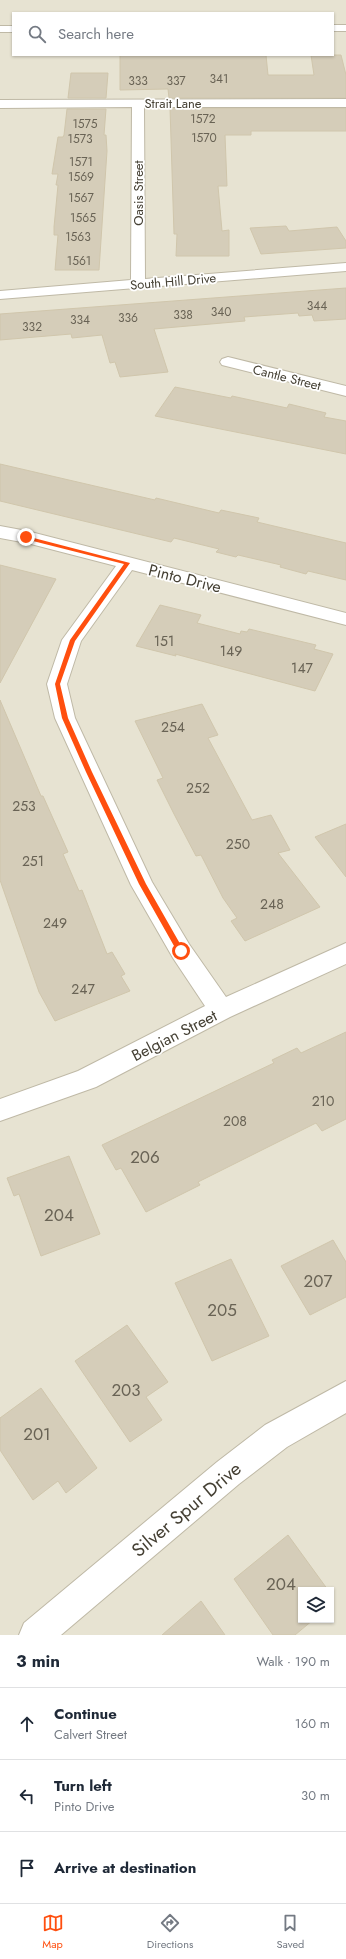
<!DOCTYPE html>
<html lang="en">
<head>
<meta charset="utf-8">
<style>
  body { margin:0; font-family:Jost,sans-serif; background:#f6f6f7; color:#1f2937 }
  .controls { position:absolute; right:12px; bottom:12px; display:grid; overflow:hidden; border-radius:0px; box-shadow:0 1px 3px #0004 }
  .controls button { width:36px; height:36px; display:grid; place-items:center; padding:0; border:0; border-bottom:1px solid #e0e1e3; background:#fff; color:#1f2937; font:20px sans-serif }
  .stop { position:absolute; width:12px; height:12px; margin:-9px; border:3px solid #ff4f0f; border-radius:50%; background:#fff }
  .stop.end { background:#ff4f0f; border-color:#fff; box-shadow:0 1px 4px #0008 }
  .list { margin:0; padding:0; list-style:none }
  h2 { display:flex; justify-content:space-between; align-items:center; height:52px; margin:0; padding:0 16px; font-size:17px }
  h2 small { font-size:13px; font-weight:400; color:#747a83 }
  .list li { display:grid; grid-template-columns:26px 1fr auto; gap:12px; align-items:center; box-sizing:border-box; height:72px; padding:0 16px; border-top:1px solid #e0e1e3 }
  .list b { display:block; font-size:15px; white-space:nowrap }
  .list p { margin:0; font-size:13px; white-space:nowrap; color:#747a83 }
  .list em { font-size:13px; font-style:normal; color:#747a83 }
  .icon { flex:none; width:22px; height:22px; fill:none; stroke:currentColor; stroke-width:2; stroke-linecap:round; stroke-linejoin:round }
  .map { position:relative; flex:none; width:346px; height:1635px; overflow:hidden }
  .search { position:absolute; background:#fff; box-shadow:0 1px 3px #0004; left:12px; right:12px; top:12px; height:44px; display:flex; align-items:center; gap:10px; box-sizing:border-box; padding:0 14px; border-radius:0px; color:#747a83; font-size:15px }
  .sheet { height:268px; background:#fff }
  nav { display:flex; justify-content:space-around; align-items:center; box-sizing:border-box; height:56px; border-top:1px solid #e0e1e3; background:#fff; font-size:11px; color:#747a83 }
  nav a { display:grid; justify-items:center; gap:2px }
  nav .on { color:#ff4f0f }
  .map>svg:first-child { display:block }
  .residential { fill:#e7e3d2; fill-rule:evenodd }
  .building { fill:#d5cdb9; stroke:#d0c6ac }
  .lines { fill:none; stroke-linecap:round; stroke-linejoin:round }
  .minor-casing { stroke:#bfb9a6; stroke-width:2 }
  .minor { fill:#fff; fill-rule:evenodd }
  .route { fill:#ff4f0f }
  .labels { text-anchor:middle; stroke-width:3.5; stroke-linejoin:round; paint-order:stroke }
  .far-number-label { font-size:12px; fill:#696355 }
  .far-street-label { font-size:13px; fill:#454034; stroke:#fff }
  .number-label { font-size:14px; fill:#696355 }
  .street-label { font-size:16px; fill:#454034; stroke:#fff }
  .near-number-label { font-size:17px; fill:#696355 }
  .near-street-label { font-size:19px; fill:#454034; stroke:#fff }
</style>
</head>
<body>
<div class="map">
<svg width="346" height="1635" viewBox="0 0 346 1635">
  <rect width="100%" height="100%" fill="#f3f0e4"/>
  <path class="residential" d="M0,0H346V1635H0ZM13,13H333V55H13ZM301,1590H331V1620H301Z"/>
  <g class="building">
    <path d="M120,55H266L268,75H314L311,55H341L346,75V98H169L168,89L120,90Z"/>
    <path d="M71,73H108L106,98H68Z"/>
    <path d="M170,108H346V131H251V135H225L227,186H218L222,231L229,230V256H176L177,234H174Z"/>
    <path d="M67,109H106L104,135H106L107,151L99,270H55L58,235H54V227L58,185H56L58,174H52L58,137H63L64,135Z"/>
    <path d="M286,226L289,231L337,227L346,241V248L261,254L250,228Z"/>
    <path d="M346,288V319L314,321L312,315L299,316L298,313L244,317L245,321L154,329L168,372L120,377L115,362L110,363L102,335L72,338L71,334L0,340V314Z"/>
    <path d="M175,387L231,398L232,396L287,408L289,404L326,413L324,417L346,421V454L155,416Z"/>
    <path d="M0,464L155,500L156,498L219,513L221,510L259,518L257,522L346,543V580L308,571L306,574L280,567L281,565L238,555L236,557L216,552L219,549L174,538L171,542L0,501Z"/>
    <path d="M0,565L56,579L0,683Z"/>
    <path d="M160,605L201,615L197,623L240,634L241,631L247,632L249,629L316,645L314,649L333,654L315,691L175,654L176,656L136,646Z"/>
    <path d="M0,700L41,796H43L68,852L63,854L79,891L82,890L107,954L112,952L125,974L121,976L130,991L55,1021L39,992L0,880Z"/>
    <path d="M202,704L218,735L208,738L252,820L271,815L290,850L278,853L320,907L245,941L231,921L237,918L223,898L201,855L196,856L174,814L157,780L163,778L135,721Z"/>
    <path d="M346,824V877L315,837Z"/>
    <path d="M346,1032V1119L322,1131L316,1123L198,1182L200,1185L146,1212L121,1168L116,1170L102,1145L274,1063L272,1060L297,1048L301,1053Z"/>
    <path d="M69,1156L100,1234L41,1256L19,1194L14,1196L7,1178Z"/>
    <path d="M333,1240L346,1262V1297L310,1315L281,1266Z"/>
    <path d="M231,1259L269,1336L212,1361L175,1283Z"/>
    <path d="M127,1325L168,1382L146,1397L162,1420L130,1442L75,1361Z"/>
    <path d="M41,1388L97,1468L66,1493L58,1481L33,1500L0,1450V1418Z"/>
    <path d="M288,1535L328,1590H301V1620H313L295,1635H273L234,1579Z"/>
    <path d="M201,1601L225,1635H162Z"/>
  </g>
  <g class="lines">
    <defs>
      <g id="minor">
        <rect x="333" y="25" width="13" height="6"/>
        <rect x="0" y="26" width="13" height="6"/>
        <path d="M346,99V107H144L145,279L346,263V271L0,299V291L131,280L132,107L0,108V100Z"/>
        <path d="M228,357L346,386V396L222,365L220,362L222,359Z"/>
        <path d="M0,526L27,531L346,613V625L132,570L81,641L67,684L75,718L152,882L189,944L226,997L346,943V964L230,1017L96,1087L0,1121V1099L78,1071L205,1006L173,958L131,885L55,718L47,684L62,640L116,566L27,543L0,538Z"/>
        <path d="M346,1381V1413L287,1447L239,1484L61,1635H19L24,1623L217,1462L265,1425Z"/>
      </g>
    </defs>
    <use href="#minor" class="minor-casing"/>
    <use href="#minor" class="minor"/>
  </g>
  <path class="route" d="M26,536L130,563L75,641L60,684L68,718L92,772L146,884L183,949V953H178L139,884L86,772L62,718L55,684L70,640L124,564L25,539Z"/>
  <g class="labels">
    <g class="far-number-label">
      <text x="219" y="83">341</text>
      <text x="138" y="85">333</text>
      <text x="176" y="85">337</text>
      <text x="203" y="123">1572</text>
      <text x="85" y="128">1575</text>
      <text x="204" y="142">1570</text>
      <text x="80" y="143">1573</text>
      <text x="81" y="166">1571</text>
      <text x="81" y="181">1569</text>
      <text x="81" y="202">1567</text>
      <text x="83" y="222">1565</text>
      <text x="78" y="241">1563</text>
      <text x="79" y="265">1561</text>
      <text x="317" y="310">344</text>
      <text x="221" y="316">340</text>
      <text x="183" y="319">338</text>
      <text x="128" y="322">336</text>
      <text x="80" y="324">334</text>
      <text x="32" y="331">332</text>
    </g>
    <g class="far-street-label">
      <text x="173" y="108">Strait Lane</text>
      <text transform="translate(138 193) rotate(-90)" y="5">Oasis Street</text>
      <text transform="translate(173 281) rotate(-5)" y="5">South Hill Drive</text>
      <text transform="translate(287 377) rotate(14)" y="5">Cantle Street</text>
    </g>
    <g class="number-label">
      <text x="164" y="646">151</text>
      <text x="231" y="656">149</text>
      <text x="302" y="673">147</text>
      <text x="173" y="732">254</text>
      <text x="198" y="793">252</text>
      <text x="24" y="811">253</text>
      <text x="238" y="849">250</text>
      <text x="33" y="866">251</text>
      <text x="272" y="909">248</text>
      <text x="55" y="928">249</text>
      <text x="83" y="994">247</text>
      <text x="323" y="1106">210</text>
      <text x="235" y="1126">208</text>
    </g>
    <g class="street-label">
      <text transform="translate(185 578) rotate(14)" y="6">Pinto Drive</text>
      <text transform="translate(174 1035) rotate(-27)" y="6">Belgian Street</text>
    </g>
    <g class="near-number-label">
      <text x="145" y="1163">206</text>
      <text x="59" y="1221">204</text>
      <text x="318" y="1287">207</text>
      <text x="222" y="1316">205</text>
      <text x="126" y="1396">203</text>
      <text x="37" y="1440">201</text>
      <text x="281" y="1590">204</text>
    </g>
    <g class="near-street-label">
      <text transform="translate(186 1509) rotate(-40)" y="7">Silver Spur Drive</text>
    </g>
  </g>
</svg>
<div class="controls">
<button><svg class="icon" aria-label="layers" viewBox="0 0 24 24"><path d="M12 4l9 5-9 5-9-5zM3 14l9 5 9-5"/></svg></button>
</div>
<div class="stop" style="left:181px;top:951px"></div>
<div class="stop end" style="left:26px;top:537px"></div>
<div class="search"><svg class="icon" aria-label="search" viewBox="0 0 24 24"><circle cx="10" cy="10" r="6"/><path d="M15 15l6 6"/></svg>Search here</div>
</div>
<section class="sheet">
<h2>3 min<small>Walk · 190 m</small></h2>
<ul class="list">
<li><svg class="icon" aria-label="ahead" viewBox="0 0 24 24"><path d="M12 20V5M6 11l6-6 6 6"/></svg><div><b>Continue</b><p>Calvert Street</p></div><em>160 m</em></li>
<li><svg class="icon" aria-label="left" viewBox="0 0 24 24"><path d="M17 20v-9H6M10 6l-5 5 5 5"/></svg><div><b>Turn left</b><p>Pinto Drive</p></div><em>30 m</em></li>
<li><svg class="icon" aria-label="arrive" viewBox="0 0 24 24"><path d="M6 21V4h12l-3 4 3 4H6"/></svg><div><b>Arrive at destination</b></div></li>
</ul>
</section>
<nav>
<a class="on"><svg class="icon" aria-label="map" viewBox="0 0 24 24"><path d="M3 6l6-2 6 2 6-2v14l-6 2-6-2-6 2zM9 4v14M15 6v14"/></svg>Map</a>
<a><svg class="icon" aria-label="directions" viewBox="0 0 24 24"><path d="M12 3l9 9-9 9-9-9zM9 14v-3h6M13 9l2 2-2 2"/></svg>Directions</a>
<a><svg class="icon" aria-label="saved" viewBox="0 0 24 24"><path d="M7 4h10v16l-5-4-5 4z"/></svg>Saved</a>
</nav>
</body>
</html>
